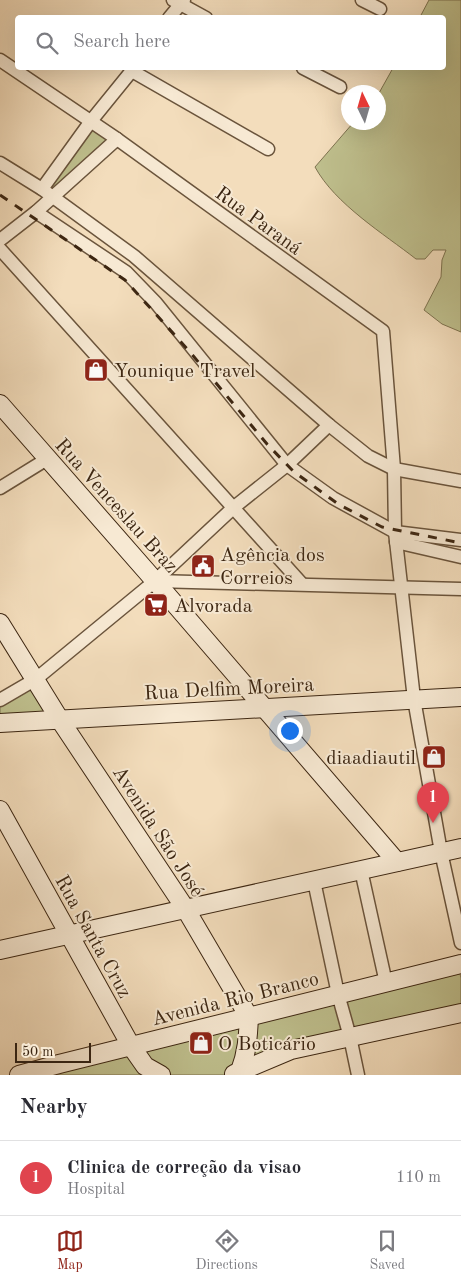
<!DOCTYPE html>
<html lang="en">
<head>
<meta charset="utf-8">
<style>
  body { margin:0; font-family:"Old Standard TT",serif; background:#f7f7f7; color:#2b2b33 }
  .compass { position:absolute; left:341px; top:85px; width:45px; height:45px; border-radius:50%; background:#fff; box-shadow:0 5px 20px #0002; rotate:355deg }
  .scale { position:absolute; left:15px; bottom:12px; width:76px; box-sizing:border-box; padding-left:5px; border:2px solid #3c2612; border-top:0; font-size:14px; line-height:18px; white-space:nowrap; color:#3c2612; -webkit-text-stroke:4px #f7e9d3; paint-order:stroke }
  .you { position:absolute; left:289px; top:730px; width:18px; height:18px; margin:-12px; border:4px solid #fff; border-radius:50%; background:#1a73e8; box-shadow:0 0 0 8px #1a73e833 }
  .badge { display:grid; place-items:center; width:32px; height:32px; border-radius:50%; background:#8f2418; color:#fff; font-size:16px; font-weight:700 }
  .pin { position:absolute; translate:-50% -41px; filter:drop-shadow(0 1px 2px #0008) }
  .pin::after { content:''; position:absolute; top:26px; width:18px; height:15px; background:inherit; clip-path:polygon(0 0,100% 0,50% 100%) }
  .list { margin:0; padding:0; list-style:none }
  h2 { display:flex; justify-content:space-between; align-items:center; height:65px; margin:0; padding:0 20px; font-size:21px }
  h2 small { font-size:16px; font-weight:400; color:#7c7c81 }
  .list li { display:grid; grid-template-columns:32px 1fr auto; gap:15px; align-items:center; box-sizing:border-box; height:75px; padding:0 20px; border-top:1px solid #e1e1e2 }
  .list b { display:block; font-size:19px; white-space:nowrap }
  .list p { margin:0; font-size:16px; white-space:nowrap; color:#7c7c81 }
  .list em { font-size:16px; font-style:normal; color:#7c7c81 }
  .icon { flex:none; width:28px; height:28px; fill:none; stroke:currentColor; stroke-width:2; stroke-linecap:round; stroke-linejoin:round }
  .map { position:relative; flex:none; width:461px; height:1075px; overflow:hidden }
  .search { position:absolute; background:#fff; box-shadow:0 5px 20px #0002; left:15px; right:15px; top:15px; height:55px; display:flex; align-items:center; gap:12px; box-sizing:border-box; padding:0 18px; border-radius:5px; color:#7c7c81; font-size:19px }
  .sheet { height:140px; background:#fff }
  nav { display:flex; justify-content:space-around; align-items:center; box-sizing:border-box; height:70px; border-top:1px solid #e1e1e2; background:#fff; font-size:14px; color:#7c7c81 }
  nav a { display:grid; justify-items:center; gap:2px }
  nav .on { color:#8f2418 }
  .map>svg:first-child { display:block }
  .green { fill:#bfc08e; stroke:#7e7350 }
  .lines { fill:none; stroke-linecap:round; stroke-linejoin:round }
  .minor-casing { stroke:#6a543c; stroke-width:15 }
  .secondary-casing { stroke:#3c2612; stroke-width:20 }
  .minor { stroke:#f7e9d3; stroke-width:12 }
  .secondary { stroke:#f7e9d3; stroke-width:18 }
  .rail { stroke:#3c2612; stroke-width:3; stroke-dasharray:9 9; stroke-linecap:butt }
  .labels { text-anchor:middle; stroke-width:4; stroke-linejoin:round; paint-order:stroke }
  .street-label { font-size:20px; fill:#3c2612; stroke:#f7e9d3 }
  .poi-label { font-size:20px; fill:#3c2612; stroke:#f7e9d3; text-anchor:start }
</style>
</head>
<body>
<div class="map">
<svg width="461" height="1075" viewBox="0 0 461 1075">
  <rect width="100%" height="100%" fill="#f3ddbc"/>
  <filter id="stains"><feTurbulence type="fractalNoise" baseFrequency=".004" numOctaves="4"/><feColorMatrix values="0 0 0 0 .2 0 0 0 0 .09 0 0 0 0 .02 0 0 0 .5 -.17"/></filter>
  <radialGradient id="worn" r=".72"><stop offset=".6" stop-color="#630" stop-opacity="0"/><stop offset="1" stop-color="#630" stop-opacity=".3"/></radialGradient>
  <g class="green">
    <path d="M429,0H461V332L442,324L424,310L441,277L442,260L446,250H433L425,259H416C384,234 335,204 315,167L353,123L378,122L379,93L393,68H444V18L420,17Z"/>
    <path d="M93,125L112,140L53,193L46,189Z"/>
    <path d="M31,686L55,718L0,721V702Z"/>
    <path d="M459,970L461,978V1011L251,1065L250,1022Z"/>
    <path d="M243,1023L247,1052L226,1075H52L51,1072Z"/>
  </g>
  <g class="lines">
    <defs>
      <g id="minor">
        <path d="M173,0L206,18"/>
        <path d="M362,0L380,9"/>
        <path d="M169,18L184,0"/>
        <path d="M0,60L117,139L383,331L394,469L395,532L414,699L441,852L461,943"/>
        <path d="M303,68L340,87"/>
        <path d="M132,71L268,149"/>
        <path d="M0,163L42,189L134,256L329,425L368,456L394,469L461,481"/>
        <path d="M42,189L91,121L134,68"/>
        <path d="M36,212L126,272L156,303L287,465L333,498L395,532L461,540"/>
        <path d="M0,240L36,212L117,139"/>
        <path d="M0,249L302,584"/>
        <path d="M0,488L47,459"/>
        <path d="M396,542L461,557"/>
        <path d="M155,581L461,589"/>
        <path d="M0,700L36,679L155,581L233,508L287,465L329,425"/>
        <path d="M361,870L386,983"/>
        <path d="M314,881L338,994L350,1037L358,1075"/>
      </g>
      <g id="secondary">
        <path d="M0,404L155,581L397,862"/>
        <path d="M0,623L60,720L185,908L249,1017C248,1037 247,1053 240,1071"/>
        <path d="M0,723L461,697"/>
        <path d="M0,810L131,1046L145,1066L161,1075"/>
        <path d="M0,950L461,848"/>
        <path d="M234,1074L291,1050L461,1013"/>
        <path d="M19,1075L59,1064L461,964"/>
      </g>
    </defs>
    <use href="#minor" class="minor-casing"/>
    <use href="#secondary" class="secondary-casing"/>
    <use href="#minor" class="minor"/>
    <use href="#secondary" class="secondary"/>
    <path class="rail" d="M0,195L125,280L190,352L267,444L293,471L338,504L382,527L461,543"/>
  </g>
  <defs>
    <symbol id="shop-square" viewBox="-11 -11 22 22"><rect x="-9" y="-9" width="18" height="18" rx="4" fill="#8f2418" stroke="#f7e9d3"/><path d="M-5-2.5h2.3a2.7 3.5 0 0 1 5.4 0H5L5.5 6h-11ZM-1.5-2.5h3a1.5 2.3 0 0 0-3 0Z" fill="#fff"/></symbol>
    <symbol id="civic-square" viewBox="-11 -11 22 22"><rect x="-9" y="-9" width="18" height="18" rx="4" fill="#8f2418" stroke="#f7e9d3"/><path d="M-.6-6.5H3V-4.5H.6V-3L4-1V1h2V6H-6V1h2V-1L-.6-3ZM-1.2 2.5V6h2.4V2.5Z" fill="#fff"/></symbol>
    <symbol id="supermarket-square" viewBox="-11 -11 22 22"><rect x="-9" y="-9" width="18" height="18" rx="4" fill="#8f2418" stroke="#f7e9d3"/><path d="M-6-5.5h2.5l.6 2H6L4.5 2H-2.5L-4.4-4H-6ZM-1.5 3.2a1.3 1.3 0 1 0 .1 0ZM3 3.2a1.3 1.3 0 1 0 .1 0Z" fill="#fff"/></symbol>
  </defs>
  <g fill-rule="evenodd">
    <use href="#shop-square" x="82" y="356" width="28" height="28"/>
    <use href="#civic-square" x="189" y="552" width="28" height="28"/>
    <use href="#supermarket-square" x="142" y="591" width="28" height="28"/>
    <use href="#shop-square" x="420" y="743" width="28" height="28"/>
    <use href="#shop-square" x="187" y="1029" width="28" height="28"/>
  </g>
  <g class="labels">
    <g class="street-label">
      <text transform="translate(259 220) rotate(36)" y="7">Rua Paraná</text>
      <text transform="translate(117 505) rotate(48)" y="7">Rua Venceslau Braz</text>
      <text transform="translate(229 688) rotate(-3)" y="7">Rua Delfim Moreira</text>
      <text transform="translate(159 831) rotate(57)" y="7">Avenida São José</text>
      <text transform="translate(94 936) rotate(61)" y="7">Rua Santa Cruz</text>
      <text transform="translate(235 998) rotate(-14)" y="7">Avenida Rio Branco</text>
    </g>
    <g class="poi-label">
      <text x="114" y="377">Younique Travel</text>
      <text x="220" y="561">Agência dos<tspan x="220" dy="23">Correios</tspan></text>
      <text x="174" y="612">Alvorada</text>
      <text x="416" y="764" text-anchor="end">diaadiautil</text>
      <text x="218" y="1050">O Boticário</text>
    </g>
  </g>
  <rect width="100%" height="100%" filter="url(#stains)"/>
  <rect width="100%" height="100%" fill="url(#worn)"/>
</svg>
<svg class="compass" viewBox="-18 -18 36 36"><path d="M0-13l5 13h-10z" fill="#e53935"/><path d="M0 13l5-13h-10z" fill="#7c7c81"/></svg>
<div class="scale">50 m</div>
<div class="you"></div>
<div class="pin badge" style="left:433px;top:823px;background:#e0444e">1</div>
<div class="search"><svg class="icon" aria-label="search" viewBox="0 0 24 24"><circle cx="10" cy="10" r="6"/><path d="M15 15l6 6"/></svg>Search here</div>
</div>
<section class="sheet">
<h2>Nearby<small></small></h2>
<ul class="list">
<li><span class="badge" style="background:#e0444e">1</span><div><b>Clinica de correção da visao</b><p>Hospital</p></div><em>110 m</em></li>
</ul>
</section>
<nav>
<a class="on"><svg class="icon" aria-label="map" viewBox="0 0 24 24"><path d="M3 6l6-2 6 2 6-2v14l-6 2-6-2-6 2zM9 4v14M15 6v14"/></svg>Map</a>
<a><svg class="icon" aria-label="directions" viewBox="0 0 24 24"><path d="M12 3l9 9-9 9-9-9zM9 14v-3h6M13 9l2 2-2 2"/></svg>Directions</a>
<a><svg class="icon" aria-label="saved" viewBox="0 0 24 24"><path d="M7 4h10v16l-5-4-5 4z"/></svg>Saved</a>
</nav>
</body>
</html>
